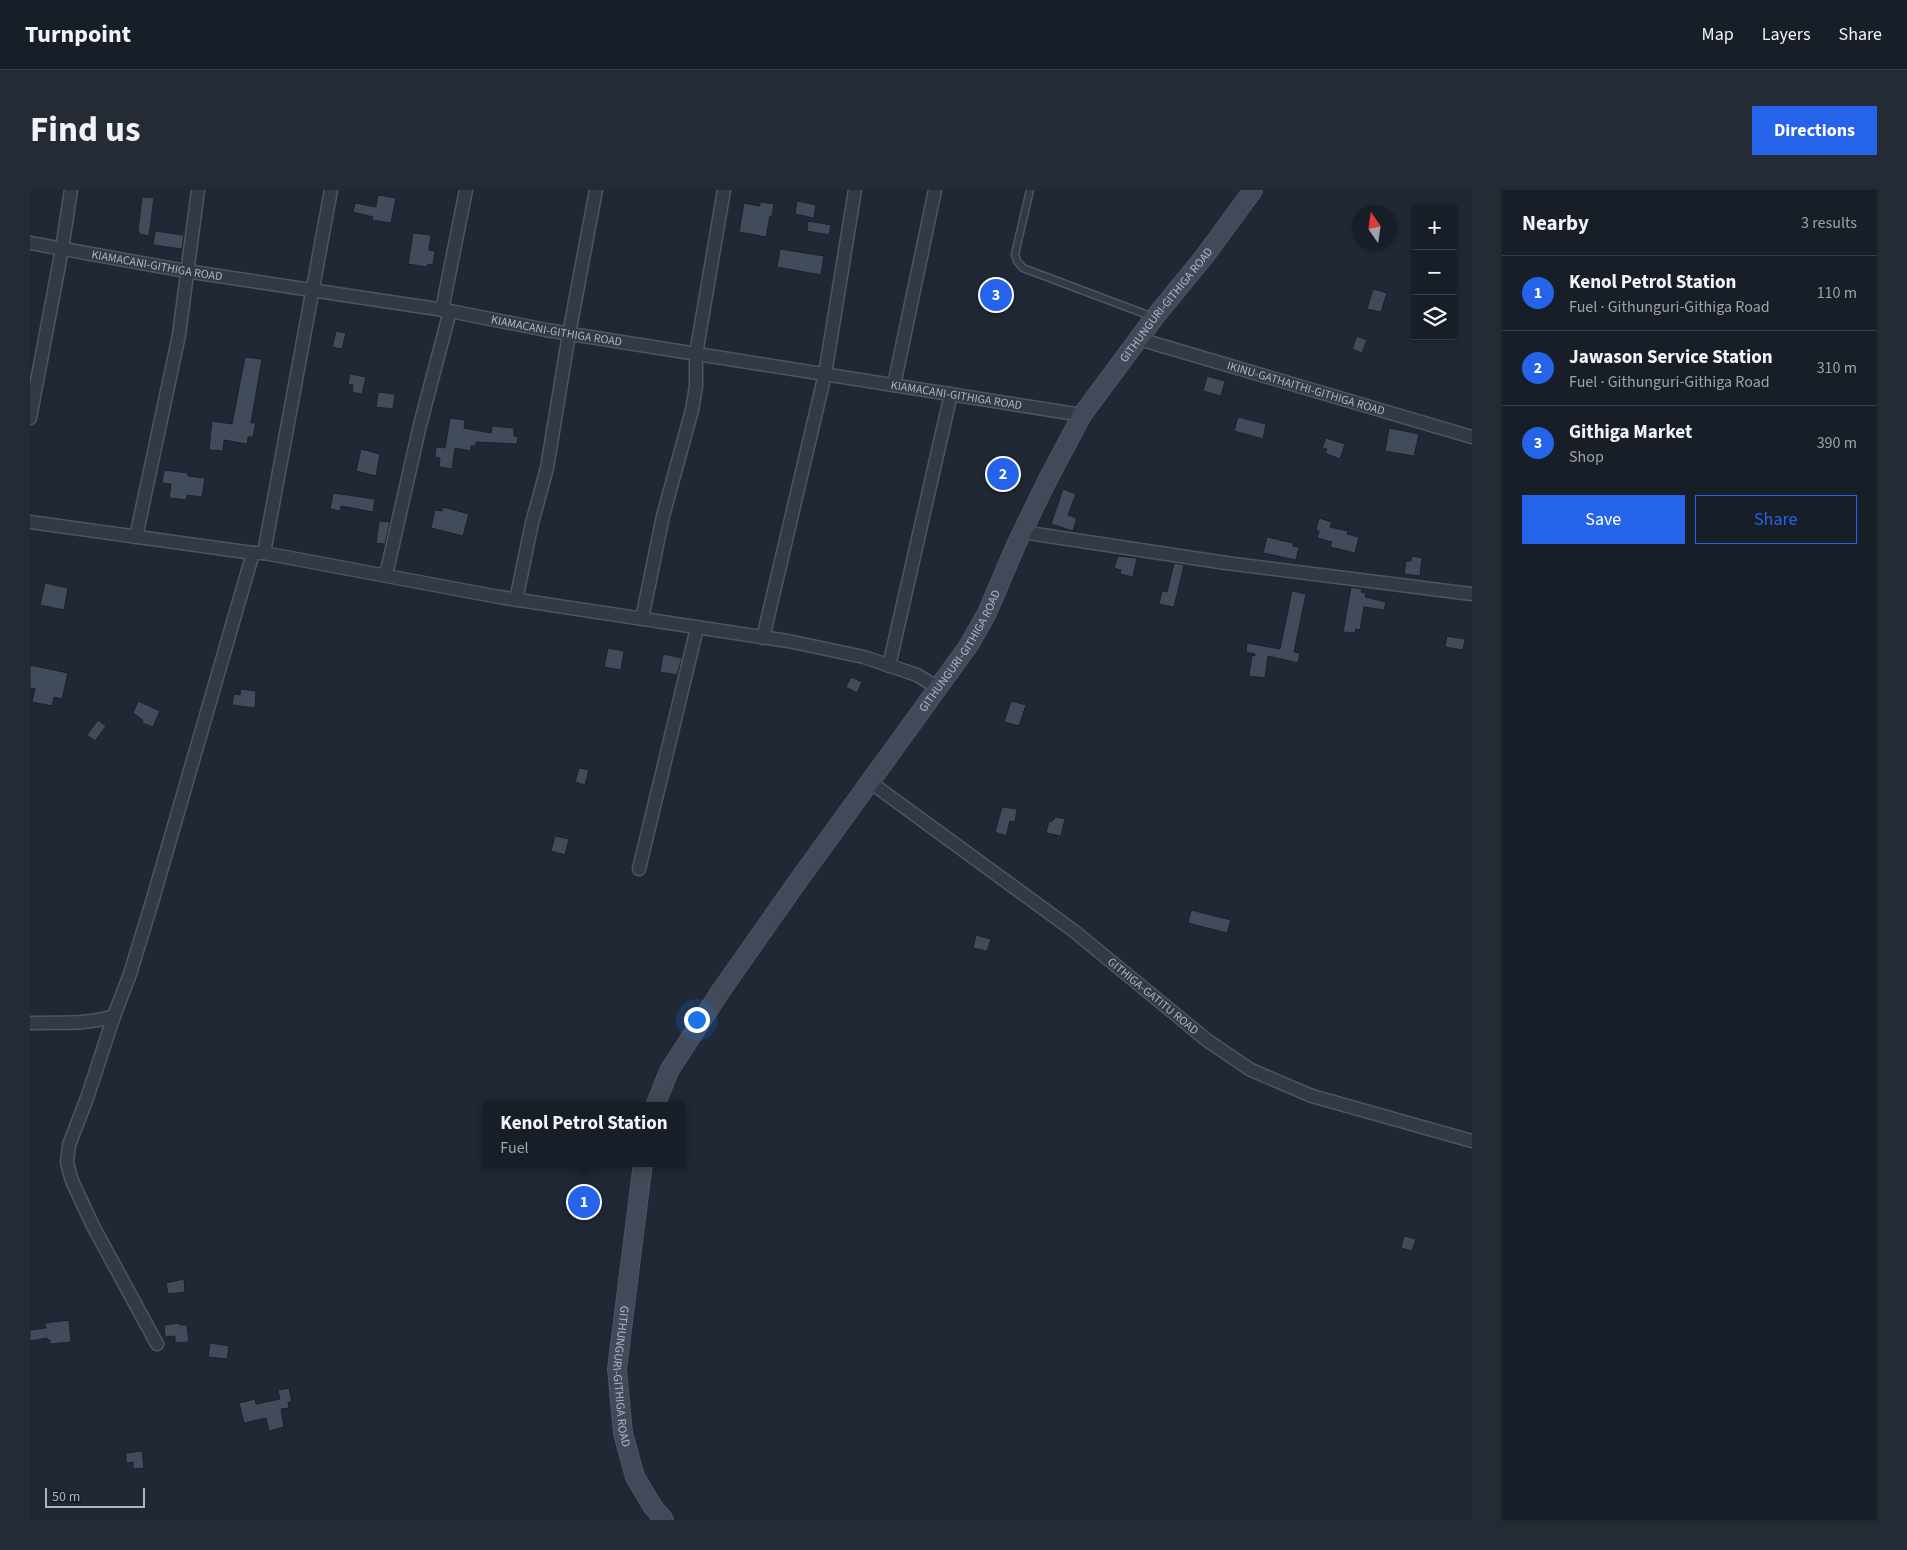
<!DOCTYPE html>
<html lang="en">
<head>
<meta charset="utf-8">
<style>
  body { margin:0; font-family:"Source Sans 3",sans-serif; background:#252b34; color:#f1f3f6 }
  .controls { position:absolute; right:15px; top:15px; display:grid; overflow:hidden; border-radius:0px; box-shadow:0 1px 4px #0004 }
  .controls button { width:45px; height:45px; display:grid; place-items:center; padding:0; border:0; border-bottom:1px solid #363c45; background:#181e28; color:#f1f3f6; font:25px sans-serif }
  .compass { position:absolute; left:1322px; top:15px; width:45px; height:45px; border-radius:50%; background:#181e28; box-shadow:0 1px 4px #0004; rotate:347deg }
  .scale { position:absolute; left:15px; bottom:12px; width:100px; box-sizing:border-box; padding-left:5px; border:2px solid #adb5c2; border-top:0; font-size:14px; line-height:18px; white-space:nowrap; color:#adb5c2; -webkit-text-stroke:4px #191f2a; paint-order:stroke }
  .you { position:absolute; left:666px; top:829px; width:18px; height:18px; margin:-12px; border:4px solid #fff; border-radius:50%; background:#1a73e8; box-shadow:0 0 0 8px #1a73e833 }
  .badge { display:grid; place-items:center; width:32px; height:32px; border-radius:50%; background:#2563eb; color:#fff; font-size:16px; font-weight:700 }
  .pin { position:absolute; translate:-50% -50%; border:2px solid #fff; box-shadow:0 1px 5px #0006 }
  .popup { position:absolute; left:453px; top:912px; width:202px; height:65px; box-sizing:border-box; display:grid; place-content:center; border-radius:0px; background:#181e28; filter:drop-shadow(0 1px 4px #0005); font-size:16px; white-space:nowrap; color:#9fa2a8 }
  .popup b { font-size:19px; color:#f1f3f6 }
  .popup::after { content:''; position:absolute; left:50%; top:100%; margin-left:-10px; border:10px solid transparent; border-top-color:#181e28 }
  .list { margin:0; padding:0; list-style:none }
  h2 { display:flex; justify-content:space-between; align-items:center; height:65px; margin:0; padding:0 20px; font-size:21px }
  h2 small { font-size:16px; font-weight:400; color:#9fa2a8 }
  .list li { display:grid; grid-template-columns:32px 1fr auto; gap:15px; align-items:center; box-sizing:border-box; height:75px; padding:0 20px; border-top:1px solid #363c45 }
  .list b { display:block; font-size:19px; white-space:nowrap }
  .list p { margin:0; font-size:16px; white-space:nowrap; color:#9fa2a8 }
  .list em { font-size:16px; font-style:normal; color:#9fa2a8 }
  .actions { display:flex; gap:10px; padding:15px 20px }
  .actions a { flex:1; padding:11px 0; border:1px solid #2563eb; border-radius:0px; text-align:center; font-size:18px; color:#2563eb }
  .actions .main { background:#2563eb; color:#fff }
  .icon { flex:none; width:28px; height:28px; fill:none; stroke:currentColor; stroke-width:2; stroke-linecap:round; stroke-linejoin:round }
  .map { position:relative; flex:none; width:1442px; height:1330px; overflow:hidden; border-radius:0px }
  header { display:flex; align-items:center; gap:30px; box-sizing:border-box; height:70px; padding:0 25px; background:#181e28; border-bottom:1px solid #363c45 }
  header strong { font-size:24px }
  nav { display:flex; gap:28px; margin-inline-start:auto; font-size:18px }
  .intro { display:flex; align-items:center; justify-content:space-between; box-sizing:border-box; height:120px; padding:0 30px }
  h1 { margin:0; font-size:35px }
  .button { padding:12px 22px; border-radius:0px; background:#2563eb; color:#fff; font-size:18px; font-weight:700 }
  main { display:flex; gap:30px; padding:0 30px }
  aside { flex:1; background:#181e28; border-radius:0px; box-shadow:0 1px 4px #0004 }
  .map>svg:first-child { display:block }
  .building { fill:#414b59; stroke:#1b212c }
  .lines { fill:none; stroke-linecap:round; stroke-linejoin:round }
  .lane-casing { stroke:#4e5560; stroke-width:9 }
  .street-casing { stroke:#4e5560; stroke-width:15 }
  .secondary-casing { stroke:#4e5560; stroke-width:20 }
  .lane { stroke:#333a45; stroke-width:6 }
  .street { stroke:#333a45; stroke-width:12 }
  .secondary { stroke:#424958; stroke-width:18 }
  .labels { text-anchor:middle; stroke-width:4; stroke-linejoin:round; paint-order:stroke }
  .street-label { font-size:12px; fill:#adb5c2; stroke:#191f2a }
</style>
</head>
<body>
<header>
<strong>Turnpoint</strong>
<nav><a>Map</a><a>Layers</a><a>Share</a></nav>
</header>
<div class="intro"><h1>Find us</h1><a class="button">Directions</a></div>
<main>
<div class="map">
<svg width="1442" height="1330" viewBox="0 0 1442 1330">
  <rect width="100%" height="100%" fill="#202835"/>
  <g class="building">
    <path d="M348,5L366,8L361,33L342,30L343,27L323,22L325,13L346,17Z"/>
    <path d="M112,7L124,8L119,46L109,44V41L108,40Z"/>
    <path d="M767,11L786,15L784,28L765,24Z"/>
    <path d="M730,12L744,14L742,26H740L736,47L709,42L714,13L730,16Z"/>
    <path d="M778,31L801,35L799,45L777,41Z"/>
    <path d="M125,41L154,45L152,59L123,55Z"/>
    <path d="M383,43L401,45L399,60L405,61L403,75L398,74L397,77L378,74Z"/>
    <path d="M750,59L794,66L791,85L747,77Z"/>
    <path d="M1343,99L1357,103L1351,122L1337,119Z"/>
    <path d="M306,141L316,143L312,159L302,157Z"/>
    <path d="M1327,146L1337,150L1332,163L1322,159Z"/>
    <path d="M215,167L232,169L221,233H226L223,247H218L217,254L194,250L193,261L179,260L182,231L202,234Z"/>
    <path d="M320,184L336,187L332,204L322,202L323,195L318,194Z"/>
    <path d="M1177,186L1195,191L1191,206L1173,201Z"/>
    <path d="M348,202L365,204L363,219L346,217Z"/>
    <path d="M1208,227L1236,234L1233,249L1204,241Z"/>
    <path d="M420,228L435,230L434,238L461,243L462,236L484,238V246L488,247L487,254L446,252V256H441V261L425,258L422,279L409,277L410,268L405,267L406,257L415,258Z"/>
    <path d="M1359,238L1389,244L1384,266L1355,261Z"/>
    <path d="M1296,248L1315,254L1310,269L1295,263L1297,259L1292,258Z"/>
    <path d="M331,259L350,264L346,286L326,281Z"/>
    <path d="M134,280L158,283V286L175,288L172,307L157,305L156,310L139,308L141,294L132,293Z"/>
    <path d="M1033,299L1046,304L1038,325L1047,328L1043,341L1021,334Z"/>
    <path d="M303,303L345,309L343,322L311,316L310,321L300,319Z"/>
    <path d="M413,317L439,324L433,346L401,338L405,320L412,321Z"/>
    <path d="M1289,328L1302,332L1300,337L1318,341L1317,344L1329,347L1325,363L1300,357L1302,352L1287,348L1289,341L1286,340Z"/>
    <path d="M349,331L360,332L355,354L346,353Z"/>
    <path d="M1237,347L1263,353V356L1269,357L1266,370L1233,363Z"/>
    <path d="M1088,366L1107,368L1103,387L1090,384L1091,380L1084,378Z"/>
    <path d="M1382,366L1392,368L1390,386L1374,384L1376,371H1381Z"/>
    <path d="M1144,373L1154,375L1144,417L1129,414L1132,401L1137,402Z"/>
    <path d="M15,393L38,398L34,420L10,415Z"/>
    <path d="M1321,397L1332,399L1331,402L1336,403L1335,407L1356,412L1354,420L1334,417L1330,440L1326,439L1325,443L1313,442Z"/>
    <path d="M1262,401L1276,404L1264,462L1270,463L1268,473L1238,466L1235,488L1219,486L1222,465L1225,466V464L1216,462L1217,453L1250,459Z"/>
    <path d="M1417,446L1435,449L1433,460L1415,457Z"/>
    <path d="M578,458L594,461L591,480L574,477Z"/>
    <path d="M633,464L652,468L647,485L630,482Z"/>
    <path d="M0,475L38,483L32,509L24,507L22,516L2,512L5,499L0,498Z"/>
    <path d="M821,487L832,492L827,503L816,497Z"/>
    <path d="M211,499L226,501L225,518L202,515L204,504L210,505Z"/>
    <path d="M108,511L130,521L123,537L112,533L113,530L103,523Z"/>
    <path d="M981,511L996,515L989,536L974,532Z"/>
    <path d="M68,530L76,536L65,551L57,545Z"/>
    <path d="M549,578L559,580L555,595L545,592Z"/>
    <path d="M972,617L987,619L985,632L980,631L976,646L965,642Z"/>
    <path d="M1026,627L1035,629L1031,646L1016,643L1019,631L1021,632Z"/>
    <path d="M525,646L539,649L535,665L521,661Z"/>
    <path d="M1161,720L1201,730L1197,743L1158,733Z"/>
    <path d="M946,745L961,749L957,761L943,758Z"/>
    <path d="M1374,1046L1386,1049L1382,1061L1371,1058Z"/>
    <path d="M154,1089L155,1102L138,1104L136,1093Z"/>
    <path d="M39,1130L41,1152L20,1154V1150H17V1148L0,1151V1140L16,1138L15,1133Z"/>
    <path d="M149,1133L150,1135H157L159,1152L145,1153V1146L135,1147L134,1135Z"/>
    <path d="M180,1153L199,1156L197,1169L178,1167Z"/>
    <path d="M259,1198L262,1212H258L259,1218L251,1219L254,1237L239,1241L236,1228L214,1233L209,1213L225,1209L226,1214L250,1209L248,1200Z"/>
    <path d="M112,1261L114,1278L103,1279V1272L96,1273V1263Z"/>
  </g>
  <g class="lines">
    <defs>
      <path id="lane" d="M1000,0L985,64L987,71L993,78L1123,127"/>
      <g id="street">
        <path id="s1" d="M0,53L156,81L420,121L516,140L1052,225"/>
        <path d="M412,120L436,0"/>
        <path id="s2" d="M1109,149L1442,247"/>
        <path d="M864,195L905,0"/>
        <path d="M0,228L32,59L41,0"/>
        <path d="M0,332L223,363H234L469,407L758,451L834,467L887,485L908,498"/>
        <path d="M992,342L1196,373L1442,404"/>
        <path d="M106,347L149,145L168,0"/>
        <path d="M234,363L301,0"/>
        <path d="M356,385L390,235L420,121"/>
        <path d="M486,410L502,333L517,278L539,144L566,0"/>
        <path d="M612,429L633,326L662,220L666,196V164L694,0"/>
        <path d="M733,448L795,184L825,0"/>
        <path d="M859,476L921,204"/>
        <path id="s3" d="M840,592L1044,741L1178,851L1221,880L1282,906L1442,951"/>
        <path d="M609,679L667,438"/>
        <path d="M84,826L57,908L39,955L37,973L42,991L63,1036L127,1154"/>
        <path d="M0,833C29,832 56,835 84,826L100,784L122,712L223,363"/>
      </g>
      <g id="secondary">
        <path id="s4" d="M625,916L639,881L690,802L763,698L939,455L957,423L986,355L1016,293L1052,225L1124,128L1174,67L1223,0"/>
        <path id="s5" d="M613,973L587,1179L593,1243L605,1287L623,1317L634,1330"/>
      </g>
    </defs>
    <use href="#lane" class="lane-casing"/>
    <use href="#street" class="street-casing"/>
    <use href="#secondary" class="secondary-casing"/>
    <use href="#lane" class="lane"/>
    <use href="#street" class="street"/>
    <use href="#secondary" class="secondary"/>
  </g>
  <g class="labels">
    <g class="street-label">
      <text dy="4" stroke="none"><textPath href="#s1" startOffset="129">KIAMACANI-GITHIGA ROAD</textPath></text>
      <text dy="4" stroke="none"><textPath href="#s4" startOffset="954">GITHUNGURI-GITHIGA ROAD</textPath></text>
      <text dy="4" stroke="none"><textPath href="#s1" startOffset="534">KIAMACANI-GITHIGA ROAD</textPath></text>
      <text dy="4" stroke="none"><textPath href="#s2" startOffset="174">IKINU-GATHAITHI-GITHIGA ROAD</textPath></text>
      <text dy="4" stroke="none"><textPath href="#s1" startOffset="939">KIAMACANI-GITHIGA ROAD</textPath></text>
      <text dy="4" stroke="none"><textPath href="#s4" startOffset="549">GITHUNGURI-GITHIGA ROAD</textPath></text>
      <text dy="4" stroke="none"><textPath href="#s3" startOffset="355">GITHIGA-GATITU ROAD</textPath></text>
      <text dy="4" stroke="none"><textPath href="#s5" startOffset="215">GITHUNGURI-GITHIGA ROAD</textPath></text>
    </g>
  </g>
</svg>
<div class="controls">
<button>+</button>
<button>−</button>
<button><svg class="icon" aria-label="layers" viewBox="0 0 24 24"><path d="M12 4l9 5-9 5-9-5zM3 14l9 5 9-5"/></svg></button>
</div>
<svg class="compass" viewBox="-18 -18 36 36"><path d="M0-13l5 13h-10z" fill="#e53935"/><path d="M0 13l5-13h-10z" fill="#9fa2a8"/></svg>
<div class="scale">50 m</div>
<div class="you"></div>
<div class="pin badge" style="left:554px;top:1012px">1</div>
<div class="popup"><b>Kenol Petrol Station</b>Fuel</div>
<div class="pin badge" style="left:973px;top:284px">2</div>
<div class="pin badge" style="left:966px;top:105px">3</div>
</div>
<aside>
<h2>Nearby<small>3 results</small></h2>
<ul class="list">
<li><span class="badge">1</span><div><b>Kenol Petrol Station</b><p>Fuel · Githunguri-Githiga Road</p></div><em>110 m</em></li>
<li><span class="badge">2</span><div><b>Jawason Service Station</b><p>Fuel · Githunguri-Githiga Road</p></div><em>310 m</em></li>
<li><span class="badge">3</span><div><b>Githiga Market</b><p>Shop</p></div><em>390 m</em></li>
</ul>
<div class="actions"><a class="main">Save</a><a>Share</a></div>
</aside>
</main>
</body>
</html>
